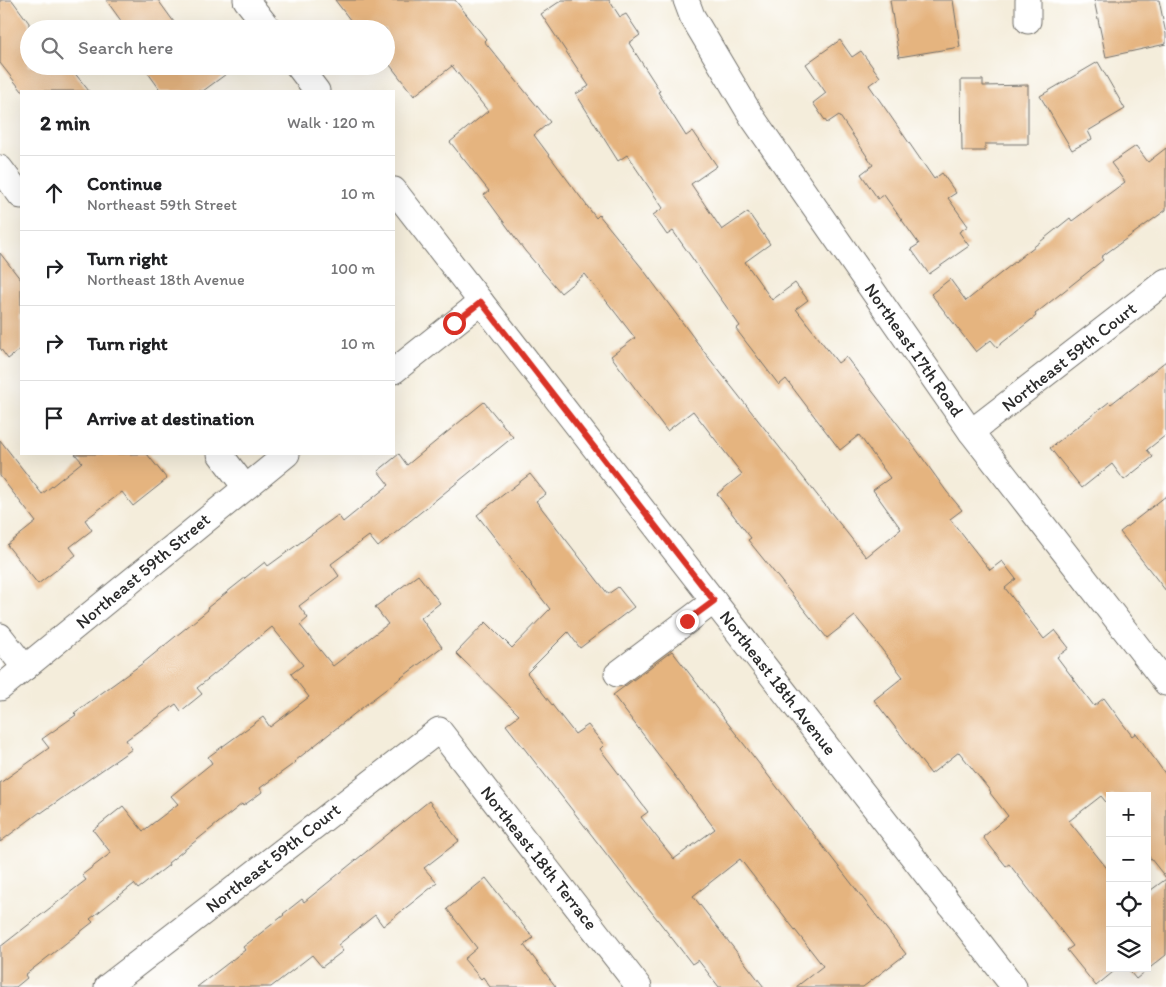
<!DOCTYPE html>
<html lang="en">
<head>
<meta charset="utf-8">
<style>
  body { margin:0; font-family:Itim,sans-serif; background:#f6f6f6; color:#202124 }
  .controls { position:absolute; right:15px; bottom:15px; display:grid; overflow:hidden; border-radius:0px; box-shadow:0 5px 20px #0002 }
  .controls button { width:45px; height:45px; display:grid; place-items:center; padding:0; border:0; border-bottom:1px solid #e0e0e0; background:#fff; color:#202124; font:25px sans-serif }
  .stop { position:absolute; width:15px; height:15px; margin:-11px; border:4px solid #d93025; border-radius:50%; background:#fff }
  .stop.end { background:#d93025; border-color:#fff; box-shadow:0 1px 5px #0008 }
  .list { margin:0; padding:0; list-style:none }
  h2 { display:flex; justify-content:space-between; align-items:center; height:65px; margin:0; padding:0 20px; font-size:21px }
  h2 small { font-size:16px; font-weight:400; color:#757577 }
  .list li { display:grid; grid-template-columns:32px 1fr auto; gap:15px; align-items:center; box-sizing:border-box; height:75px; padding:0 20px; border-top:1px solid #e0e0e0 }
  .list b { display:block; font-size:19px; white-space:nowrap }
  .list p { margin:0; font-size:16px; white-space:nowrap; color:#757577 }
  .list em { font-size:16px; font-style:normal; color:#757577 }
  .icon { flex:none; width:28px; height:28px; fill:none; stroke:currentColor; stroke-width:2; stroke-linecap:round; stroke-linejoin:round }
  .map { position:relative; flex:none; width:1166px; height:987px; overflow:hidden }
  .search { position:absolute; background:#fff; box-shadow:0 5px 20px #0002; left:20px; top:20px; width:375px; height:55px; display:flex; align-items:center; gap:12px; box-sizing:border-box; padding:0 18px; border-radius:28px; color:#757577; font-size:19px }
  .panel { position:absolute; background:#fff; box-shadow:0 5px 20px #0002; left:20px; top:90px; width:375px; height:365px; border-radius:0px }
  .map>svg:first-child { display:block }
  .building { fill:#e5b47f }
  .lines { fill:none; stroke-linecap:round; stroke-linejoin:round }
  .minor-casing { stroke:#716f69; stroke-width:27 }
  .minor { stroke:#fff; stroke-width:25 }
  .route { stroke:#d93025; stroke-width:6 }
  .labels { text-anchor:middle; stroke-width:5; stroke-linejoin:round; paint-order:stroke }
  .street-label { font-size:18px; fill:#2b2b2b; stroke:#fff }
</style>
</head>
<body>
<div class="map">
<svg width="1166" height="987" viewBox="0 0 1166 987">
  <rect width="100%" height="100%" fill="#fff"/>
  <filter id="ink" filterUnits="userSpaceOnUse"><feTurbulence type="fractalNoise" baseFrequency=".02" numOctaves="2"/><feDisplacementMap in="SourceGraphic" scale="10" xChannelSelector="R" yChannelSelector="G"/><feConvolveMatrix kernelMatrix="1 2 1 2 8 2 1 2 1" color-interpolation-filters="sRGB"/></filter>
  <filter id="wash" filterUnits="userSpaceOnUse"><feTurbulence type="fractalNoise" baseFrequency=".0096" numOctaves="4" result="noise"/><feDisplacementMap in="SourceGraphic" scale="20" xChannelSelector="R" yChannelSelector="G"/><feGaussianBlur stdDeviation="1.12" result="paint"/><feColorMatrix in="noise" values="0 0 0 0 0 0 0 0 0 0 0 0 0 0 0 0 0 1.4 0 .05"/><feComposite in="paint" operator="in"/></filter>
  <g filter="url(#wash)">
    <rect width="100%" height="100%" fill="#f4eddb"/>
    <g id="blocks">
      <g class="building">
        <path d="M0,0H12L29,23V66H69L89,91H22L0,63Z"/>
        <path d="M106,0H158L179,29H127Z"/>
        <path d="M335,0H455L486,39L484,41L550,122L534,135L596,218L599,215L642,268L705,353L866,557L901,529L873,490L890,478L859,435L840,450L786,379L779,385L736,329L740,326L673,231L667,235L653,215L663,208L627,155L618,161L576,94L589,86L541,14L562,0H609L620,17L626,14L640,35L629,43L660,91L658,92L686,136L693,131L717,166L691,184L722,230L748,212L770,244L745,262L772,300L795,283L808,300L796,309L838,363L846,357L900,427L947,492L962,510L950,519L990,570L1002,561L1016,579L1005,588L1044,639L1055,630L1069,648L1057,657L1094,706L1104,698L1132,736L1136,733L1166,775V878L1147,854V796H1110V807L1101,796L1069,821L1110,872V968H1118L1096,986L1067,950L1073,946L1009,864L1006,866L983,837L1008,816L990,793L991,792L959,752L931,774L874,700L903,677L873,638L855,616L827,638L748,540L751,538L717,494L742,474L693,411L667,431L611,356L635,338L604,298L585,274L561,293L525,251L484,195L489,191L450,142L488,111L452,66L414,96L386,60V29H357Z"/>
        <path d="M890,0H953L960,47L899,57Z"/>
        <path d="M1094,0H1159L1166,34V44L1106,57Z"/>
        <path d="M840,40L852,57L861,51L880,77L869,85L934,179L942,173L956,193L948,198L968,226L959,232L969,246L929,274L911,249L919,244L884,195L878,199L861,174L873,165L839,115L827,123L813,103L826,93L806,64Z"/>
        <path d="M1098,62L1125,109L1088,131L1092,139L1072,150L1040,96Z"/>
        <path d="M143,66H237L203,91H161Z"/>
        <path d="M961,80H983V86L1028,85V144H985V151H962Z"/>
        <path d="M1136,146L1148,162L1166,148V210L1101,257L1103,260L1035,314L1036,316L997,347L991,340L976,352L931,294L950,279L966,301L1070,218L1072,221L1125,182L1111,163Z"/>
        <path d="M0,253L21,280V349L8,359L0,348Z"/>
        <path d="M1166,361V435L1147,450L1153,457L1124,480L1112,464L1082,488L1050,448L1109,402L1111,404Z"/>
        <path d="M484,402L513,437L378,547L369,536L331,564L339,576L299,606L308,618L300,625L333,666L388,624L375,607L418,575L440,603L421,618L442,647L373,699L295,761L296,762L260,788L262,792L243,806L242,804L168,863L169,865L138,889L134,884L90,919L93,922L25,975L27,978L16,987H0V947L86,880L82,875L111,853L93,830L123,806L143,831L178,804L171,796L212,763L208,757L263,717L270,727L309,697L291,674L303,665L272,627L197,688L202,694L181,711L176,704L126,740L132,749L41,813L40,812L0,842V783L49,748L42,739L76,715L74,713L143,663L208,610L207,608L265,562L268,566L338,515L343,522L389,485L378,471L399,454L407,465Z"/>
        <path d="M0,440L42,494L82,462L75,454H147L167,479L133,506L122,492L85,520L92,530L70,547L76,555L38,584L7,545L36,522L0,476Z"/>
        <path d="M530,474L546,494L536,501L608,594L618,587L634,607L580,648L568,632L527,673L575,734L588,725L604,745L600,749L648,812L641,817L674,859L715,829L613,695L672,651L906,954L863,987H796L823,966L740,859L693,896L764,987H719L698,960L692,964L506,725L519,715L456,653L486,622L512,648L550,609L477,515Z"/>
        <path d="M1166,496V591L1120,532Z"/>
        <path d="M429,801L459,841L424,868L437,883L383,926L375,915L338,945L343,951L322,967L312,955L271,987H197L245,950L243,947L284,915L283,914L302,899L304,902Z"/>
        <path d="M486,878L533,938L524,945L556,987H490L483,977L481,979L464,959L477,948L447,909Z"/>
        <path d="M1166,879V955L1136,979L1127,968H1147V893Z"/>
      </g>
    </g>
  </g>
  <g filter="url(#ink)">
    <use href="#blocks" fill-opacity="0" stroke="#716f69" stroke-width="1"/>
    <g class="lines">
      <defs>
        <g id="minor">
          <path d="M246,0L269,29"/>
          <path d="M686,0L692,16L752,117L971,432L1166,683"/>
          <path d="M1028,0V21"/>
          <path d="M298,66L317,91"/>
          <path d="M0,168L21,196"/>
          <path d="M394,190L1014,987"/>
          <path d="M394,371L481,302"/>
          <path d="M971,432L1166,281"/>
          <path d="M220,454L245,487"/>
          <path d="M0,636L25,668"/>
          <path d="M617,674L714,601"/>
          <path d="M0,688L287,454"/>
          <path d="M107,987L439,730L639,987"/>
        </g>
      </defs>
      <use href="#minor" class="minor-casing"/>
      <use href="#minor" class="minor"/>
    </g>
  </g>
  <g class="lines" filter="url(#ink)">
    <path class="route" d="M454,323L481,302L714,601L687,621"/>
  </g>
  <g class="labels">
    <g class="street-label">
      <text transform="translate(914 350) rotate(55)" y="6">Northeast 17th Road</text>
      <text transform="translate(1069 357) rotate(-38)" y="6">Northeast 59th Court</text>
      <text transform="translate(143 571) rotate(-40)" y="6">Northeast 59th Street</text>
      <text transform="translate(778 683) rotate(52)" y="6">Northeast 18th Avenue</text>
      <text transform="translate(273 858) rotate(-38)" y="6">Northeast 59th Court</text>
      <text transform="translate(539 858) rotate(52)" y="6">Northeast 18th Terrace</text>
    </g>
  </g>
</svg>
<div class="controls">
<button>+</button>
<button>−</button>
<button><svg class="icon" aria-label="locate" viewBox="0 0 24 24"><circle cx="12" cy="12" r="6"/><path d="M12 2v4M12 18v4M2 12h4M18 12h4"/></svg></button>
<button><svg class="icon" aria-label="layers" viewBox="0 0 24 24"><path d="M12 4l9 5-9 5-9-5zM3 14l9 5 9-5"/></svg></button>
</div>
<div class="stop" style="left:454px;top:323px"></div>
<div class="stop end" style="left:687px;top:621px"></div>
<div class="search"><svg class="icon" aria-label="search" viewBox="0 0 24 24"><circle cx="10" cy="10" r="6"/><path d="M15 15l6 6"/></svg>Search here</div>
<section class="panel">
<h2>2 min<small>Walk · 120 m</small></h2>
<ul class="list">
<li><svg class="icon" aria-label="ahead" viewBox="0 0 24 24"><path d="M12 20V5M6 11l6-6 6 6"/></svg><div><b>Continue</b><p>Northeast 59th Street</p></div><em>10 m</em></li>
<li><svg class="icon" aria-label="right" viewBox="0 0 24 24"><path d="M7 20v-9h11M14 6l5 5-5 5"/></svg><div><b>Turn right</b><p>Northeast 18th Avenue</p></div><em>100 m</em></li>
<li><svg class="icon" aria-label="right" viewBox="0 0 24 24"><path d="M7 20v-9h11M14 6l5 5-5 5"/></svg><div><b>Turn right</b></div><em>10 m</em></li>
<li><svg class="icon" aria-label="arrive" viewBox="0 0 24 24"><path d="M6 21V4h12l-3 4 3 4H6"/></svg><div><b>Arrive at destination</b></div></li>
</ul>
</section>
</div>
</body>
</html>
